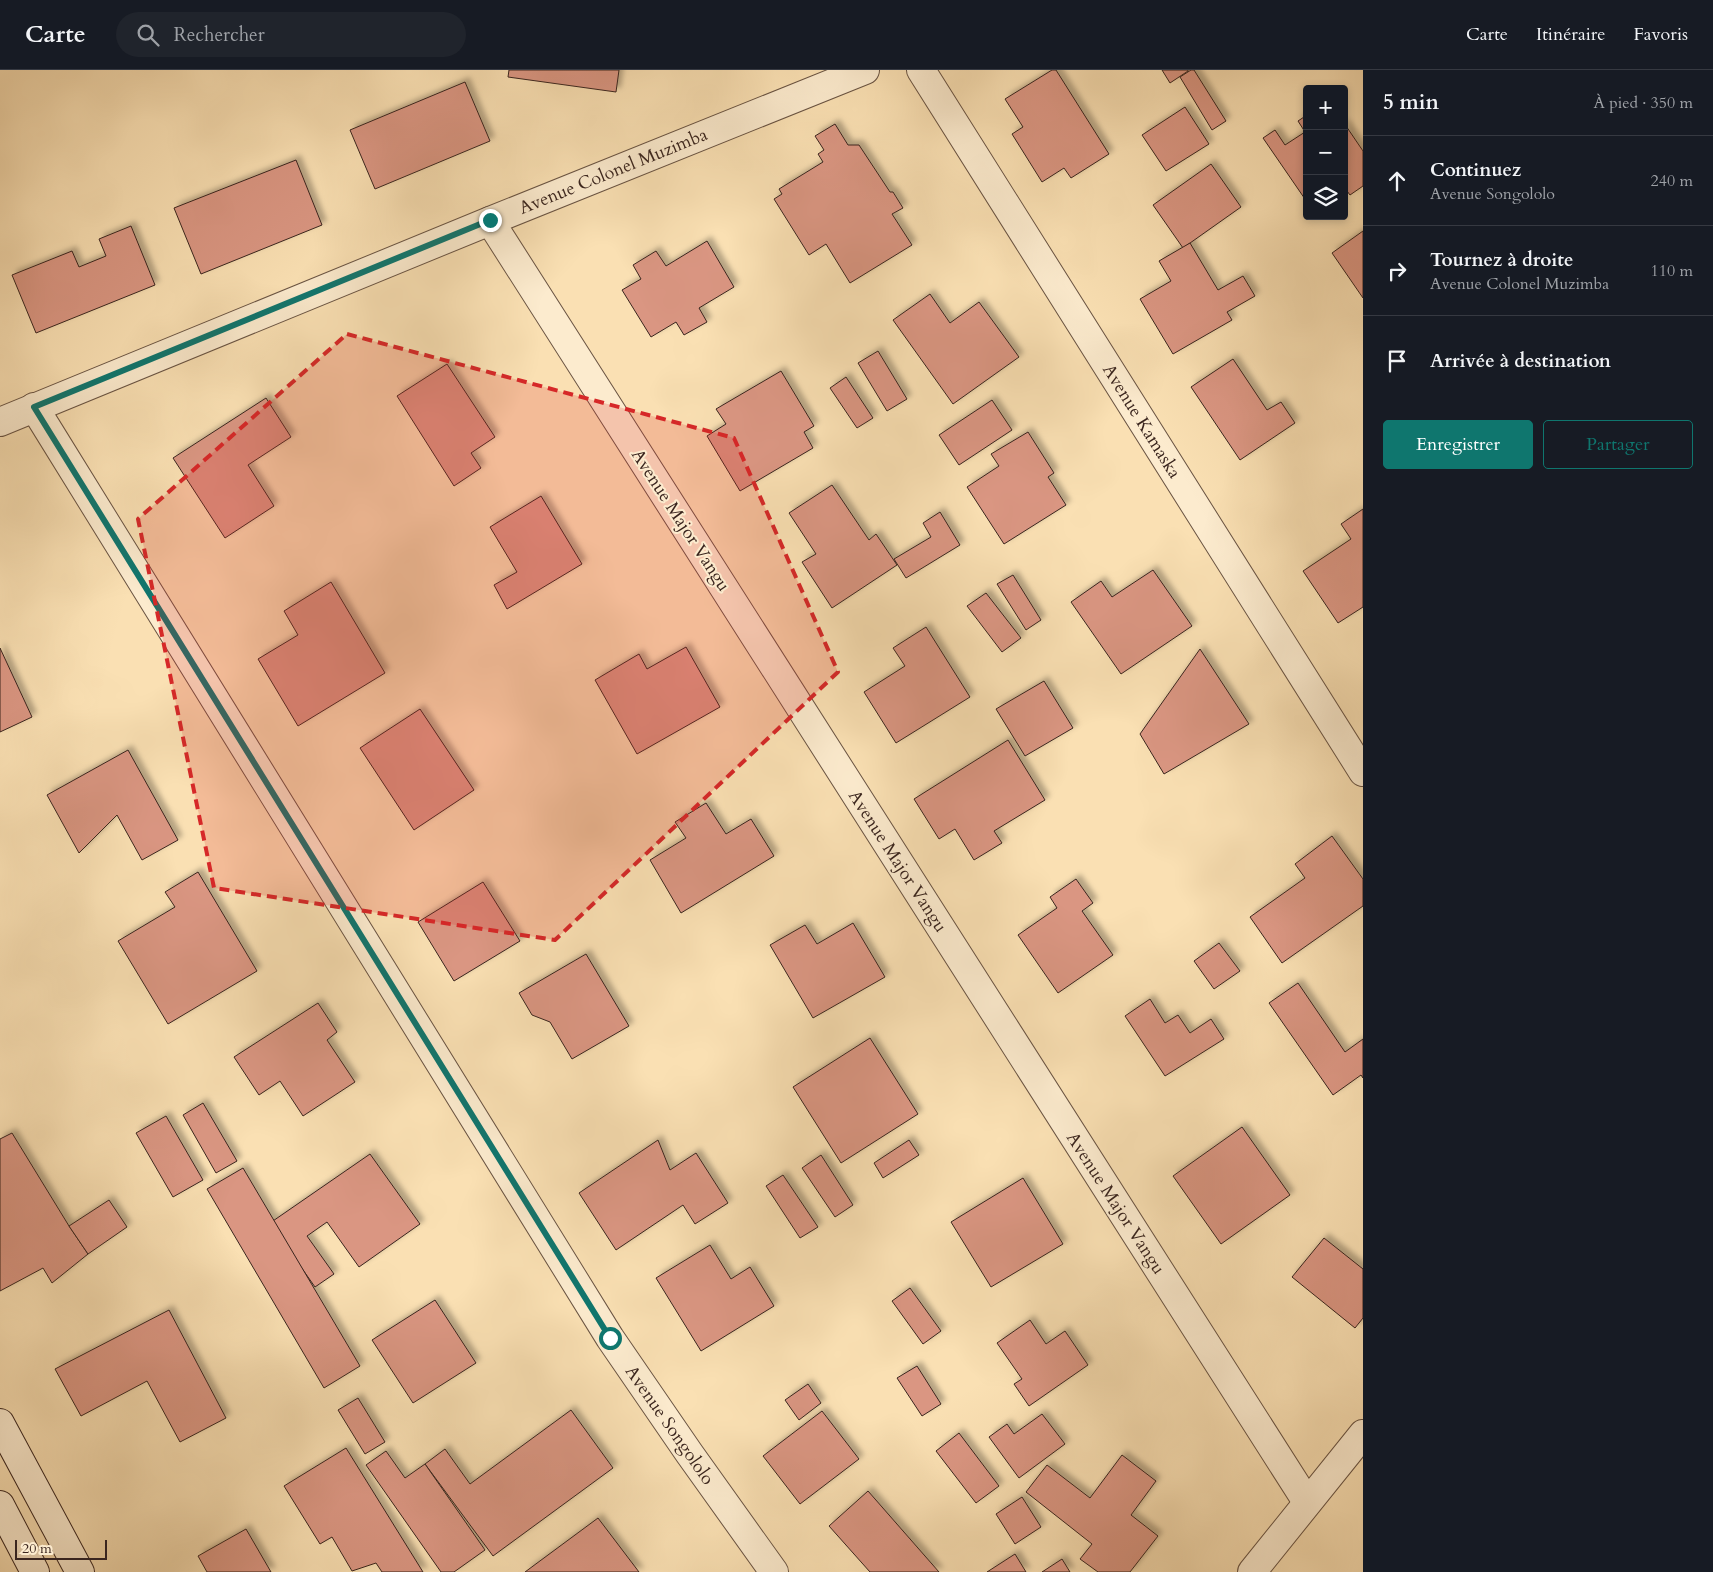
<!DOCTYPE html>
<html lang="fr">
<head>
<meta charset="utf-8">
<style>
  body { margin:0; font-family:Cardo,serif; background:#20242c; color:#f1f3f6 }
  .controls { position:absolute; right:15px; top:15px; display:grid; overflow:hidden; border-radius:5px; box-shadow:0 2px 8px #0003 }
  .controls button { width:45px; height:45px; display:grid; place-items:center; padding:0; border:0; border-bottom:1px solid #363941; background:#171b24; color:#f1f3f6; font:25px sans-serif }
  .scale { position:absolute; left:15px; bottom:12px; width:92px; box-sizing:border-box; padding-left:5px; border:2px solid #3a251e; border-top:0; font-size:14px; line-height:18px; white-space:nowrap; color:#3a251e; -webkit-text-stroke:4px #fcebce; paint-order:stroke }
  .stop { position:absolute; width:15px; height:15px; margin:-11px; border:4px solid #0f766e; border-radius:50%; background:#fff }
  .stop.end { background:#0f766e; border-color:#fff; box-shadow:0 1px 5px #0008 }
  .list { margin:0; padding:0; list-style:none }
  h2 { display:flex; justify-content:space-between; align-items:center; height:65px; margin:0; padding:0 20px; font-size:21px }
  h2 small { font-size:16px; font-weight:400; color:#9ea1a6 }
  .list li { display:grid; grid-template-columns:32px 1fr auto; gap:15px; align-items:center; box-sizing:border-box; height:90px; padding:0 20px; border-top:1px solid #363941 }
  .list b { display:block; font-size:19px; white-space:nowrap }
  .list p { margin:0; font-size:16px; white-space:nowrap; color:#9ea1a6 }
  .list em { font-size:16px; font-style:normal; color:#9ea1a6 }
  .actions { display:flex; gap:10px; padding:15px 20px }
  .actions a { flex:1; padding:11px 0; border:1px solid #0f766e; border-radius:5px; text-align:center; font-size:18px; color:#0f766e }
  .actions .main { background:#0f766e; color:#fff }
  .icon { flex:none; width:28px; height:28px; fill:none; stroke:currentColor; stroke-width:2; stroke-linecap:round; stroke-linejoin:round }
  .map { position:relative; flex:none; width:1363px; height:1502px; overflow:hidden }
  header { display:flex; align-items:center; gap:30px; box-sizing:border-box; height:70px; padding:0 25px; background:#171b24; border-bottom:1px solid #363941 }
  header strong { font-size:24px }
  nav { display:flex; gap:28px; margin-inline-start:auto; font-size:18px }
  .search { width:350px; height:45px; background:#20242c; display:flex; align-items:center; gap:12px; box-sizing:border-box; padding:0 18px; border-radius:28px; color:#9ea1a6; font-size:19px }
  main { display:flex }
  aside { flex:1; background:#171b24 }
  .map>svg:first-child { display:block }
  .building { fill:#da9682; stroke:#3a251e; filter:url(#shadow) }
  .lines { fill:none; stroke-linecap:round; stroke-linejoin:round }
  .street-casing { stroke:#6a5443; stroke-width:30 }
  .secondary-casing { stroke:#3a251e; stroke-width:30 }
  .street { stroke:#fcebce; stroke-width:28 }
  .secondary { stroke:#fcebce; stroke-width:28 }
  .route { stroke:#0f766e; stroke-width:6 }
  .marked { fill:#d62828; fill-opacity:0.2; stroke:#d62828; stroke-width:4; stroke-dasharray:10 6; stroke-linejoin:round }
  .labels { text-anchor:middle; stroke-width:4; stroke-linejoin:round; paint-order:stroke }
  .street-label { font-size:18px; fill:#3a251e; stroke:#fcebce }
</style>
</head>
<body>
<header>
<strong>Carte</strong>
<div class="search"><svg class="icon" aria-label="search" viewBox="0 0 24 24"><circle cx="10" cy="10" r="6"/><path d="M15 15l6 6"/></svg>Rechercher</div>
<nav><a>Carte</a><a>Itinéraire</a><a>Favoris</a></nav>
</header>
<main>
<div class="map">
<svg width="1363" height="1502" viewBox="0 0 1363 1502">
  <defs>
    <filter id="shadow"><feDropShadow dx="4.5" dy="-4.5" stdDeviation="2.5" flood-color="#0004"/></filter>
  </defs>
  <rect width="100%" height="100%" fill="#fae0b3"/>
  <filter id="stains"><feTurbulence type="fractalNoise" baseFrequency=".004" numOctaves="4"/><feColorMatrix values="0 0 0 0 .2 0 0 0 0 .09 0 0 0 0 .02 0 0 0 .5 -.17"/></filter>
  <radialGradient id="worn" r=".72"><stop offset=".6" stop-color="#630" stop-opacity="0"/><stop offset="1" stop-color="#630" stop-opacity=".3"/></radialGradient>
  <g class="building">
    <path d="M509,0H619L616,22L508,7Z"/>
    <path d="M1052,0H1056L1109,84L1071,108L1064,98L1042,112L1012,64L1023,57L1005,29Z"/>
    <path d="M1162,0H1188V1L1170,13Z"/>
    <path d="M1191,0H1194L1226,51L1212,60L1180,7Z"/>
    <path d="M465,12L490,71L375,119L350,60Z"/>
    <path d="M1185,37L1209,74L1166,101L1142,65Z"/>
    <path d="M1307,45V132L1263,68L1275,60L1285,75L1305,62L1298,51Z"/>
    <path d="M1344,53L1363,81V116L1350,125L1344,117Z"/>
    <path d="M835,54L848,75H859L890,122H893L903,138L892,144L912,175L850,213L826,174L809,185L774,129L782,124L779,119L823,92L818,84L824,80L815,66Z"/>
    <path d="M296,90L322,155L201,204L174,138Z"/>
    <path d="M1211,94L1241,137L1183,178L1153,135Z"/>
    <path d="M131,156L155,215L36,263L12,205L72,181L79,197L106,186L99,169Z"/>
    <path d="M1363,161V228L1332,183Z"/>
    <path d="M707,171L734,217L699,238L707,252L684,265L676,252L651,267L622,220L641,209L633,195L656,181L666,196Z"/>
    <path d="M1190,173L1218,220L1243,206L1255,226L1227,242L1232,250L1173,284L1140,229L1171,211L1159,191Z"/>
    <path d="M930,224L950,253L979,232L1019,287L953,334L893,250Z"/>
    <path d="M878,281L907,329L887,341L858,293Z"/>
    <path d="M1233,289L1267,340L1281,332L1295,353L1240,390L1191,317Z"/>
    <path d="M447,294L495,367L471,383L481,398L454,416L397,326Z"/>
    <path d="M781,301L814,356L804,362L813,378L740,421L707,366L726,354L716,339Z"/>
    <path d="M846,307L873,348L857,358L830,318Z"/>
    <path d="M266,328L291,367L248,395L274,436L225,468L173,388Z"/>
    <path d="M992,330L1012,360L959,395L939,365Z"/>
    <path d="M1028,362L1054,403L1048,407L1066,435L1004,474L967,417L999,396L991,384Z"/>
    <path d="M832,415L869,470L876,464L897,495L832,538L802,492L816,484L789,443Z"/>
    <path d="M541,426L582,494L507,539L494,515L517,502L490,457Z"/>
    <path d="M1363,439V537L1338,553L1303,501L1351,469L1341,454Z"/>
    <path d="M940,442L960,475L906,508L894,489L931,467L923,453Z"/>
    <path d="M1153,500L1192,556L1121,604L1071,532L1101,511L1112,527Z"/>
    <path d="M1013,505L1041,550L1026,560L997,514Z"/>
    <path d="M331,512L385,603L298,656L258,589L298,565L284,541Z"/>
    <path d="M986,523L1021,568L1002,582L967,536Z"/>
    <path d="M926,557L970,627L896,673L864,622L905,596L893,578Z"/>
    <path d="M686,577L720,637L637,684L595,610L639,584L647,599Z"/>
    <path d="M0,578L32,647L0,662Z"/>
    <path d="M1200,579L1249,654L1164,704L1140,664Z"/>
    <path d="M1044,611L1073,658L1025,686L996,639Z"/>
    <path d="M420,639L474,720L414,760L360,678Z"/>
    <path d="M1008,670L1045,730L994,761L1002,773L974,790L955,759L939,769L914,729Z"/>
    <path d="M128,680L178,770L142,790L117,745L79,783L47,725Z"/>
    <path d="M706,733L726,764L751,749L774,786L681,843L650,790L686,768L675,752Z"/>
    <path d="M1332,766L1363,809V836L1282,893L1250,847L1305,808L1295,794Z"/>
    <path d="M198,802L257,901L168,954L118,871L175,837L165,822Z"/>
    <path d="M1076,809L1093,833L1082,841L1113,885L1058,923L1018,865L1057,838L1050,827Z"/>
    <path d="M483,812L520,871L454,911L418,852Z"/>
    <path d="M853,853L885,907L813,948L770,875L805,855L817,874Z"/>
    <path d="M1219,873L1240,901L1214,919L1194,891Z"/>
    <path d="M586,884L629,956L572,989L550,952L532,945L519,923Z"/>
    <path d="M1298,913L1345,982L1363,969V1008L1361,1005L1333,1025L1269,933Z"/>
    <path d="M1150,929L1165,953L1178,945L1190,963L1211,949L1224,969L1165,1006L1125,946Z"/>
    <path d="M318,933L337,962L327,970L355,1012L303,1046L280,1011L259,1025L234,987Z"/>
    <path d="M870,968L918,1044L841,1093L793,1017Z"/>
    <path d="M203,1033L237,1091L216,1103L183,1045Z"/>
    <path d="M166,1046L203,1110L173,1127L136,1063Z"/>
    <path d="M1242,1057L1290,1125L1221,1174L1173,1106Z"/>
    <path d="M12,1063L69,1156L88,1184L52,1213L43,1198L0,1221V1069Z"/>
    <path d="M658,1070L670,1100L696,1083L728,1133L695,1154L683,1135L616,1180L579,1123Z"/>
    <path d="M909,1070L919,1085L883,1108L874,1093Z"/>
    <path d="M370,1084L420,1154L359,1197L327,1152L307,1166L334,1204L315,1217L270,1153Z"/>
    <path d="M821,1085L853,1135L835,1147L802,1098Z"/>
    <path d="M243,1098L360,1296L324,1318L207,1119Z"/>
    <path d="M783,1105L818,1157L800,1168L766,1116Z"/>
    <path d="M1023,1108L1063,1174L991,1217L951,1152Z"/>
    <path d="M109,1130L127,1157L88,1184L69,1156Z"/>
    <path d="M1324,1168L1363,1199V1248L1355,1258L1292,1207Z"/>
    <path d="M710,1175L731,1209L750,1197L774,1236L701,1281L656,1208Z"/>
    <path d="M910,1218L941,1261L923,1274L892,1231Z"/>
    <path d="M435,1230L476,1293L413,1333L372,1270Z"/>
    <path d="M169,1240L226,1348L180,1372L147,1311L81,1346L55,1299Z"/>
    <path d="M1030,1250L1046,1274L1065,1261L1088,1295L1029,1336L1014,1314L1022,1309L997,1273Z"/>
    <path d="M917,1296L941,1334L922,1346L897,1308Z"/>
    <path d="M808,1314L821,1333L799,1350L785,1330Z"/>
    <path d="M358,1328L385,1372L365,1384L338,1340Z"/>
    <path d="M571,1340L613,1398L493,1486L425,1394L445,1379L470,1414Z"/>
    <path d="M822,1341L859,1389L800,1434L763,1386Z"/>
    <path d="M1042,1344L1065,1374L1019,1408L989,1367L1007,1354L1014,1364Z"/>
    <path d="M959,1363L999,1416L976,1433L936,1381Z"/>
    <path d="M346,1378L423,1502H382L376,1493L352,1501L332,1467L320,1474L284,1416Z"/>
    <path d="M386,1381L405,1408L425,1394L485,1480L454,1502H441L366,1395Z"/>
    <path d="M1122,1385L1156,1411L1131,1445L1158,1466L1130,1502H1098L1080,1489L1092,1474L1026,1422L1047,1395L1090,1428Z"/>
    <path d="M868,1421L939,1502H870L829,1456Z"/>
    <path d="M1022,1427L1041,1457L1015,1474L996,1444Z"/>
    <path d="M598,1448L639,1502H525Z"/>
    <path d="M246,1459L271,1502H207L198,1486Z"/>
    <path d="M1015,1484L1026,1502H987Z"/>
    <path d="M1062,1489L1070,1502H1042Z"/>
  </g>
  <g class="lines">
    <defs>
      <g id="street">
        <path d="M921,0L1363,702"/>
        <path d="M490,151L1307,1432"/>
        <path d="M34,337L610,1268L689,1383L774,1502"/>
        <path d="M0,352L490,151L865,0"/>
        <path d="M1252,1502L1363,1364"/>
      </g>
      <g id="secondary">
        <path d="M0,1353L80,1502"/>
        <path d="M0,1435L35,1502"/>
      </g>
    </defs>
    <use href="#street" class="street-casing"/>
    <use href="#secondary" class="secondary-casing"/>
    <use href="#street" class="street"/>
    <use href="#secondary" class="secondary"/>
  </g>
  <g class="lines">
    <path class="route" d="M490,150L34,337L610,1268"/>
  </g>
  <path class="marked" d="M347,264L734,368L838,602L555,870L214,818L138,449Z"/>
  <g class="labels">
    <g class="street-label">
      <text transform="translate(613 101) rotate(-22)" y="6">Avenue Colonel Muzimba</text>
      <text transform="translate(1142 351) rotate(58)" y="6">Avenue Kamaska</text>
      <text transform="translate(681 450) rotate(57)" y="6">Avenue Major Vangu</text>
      <text transform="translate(898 791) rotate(57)" y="6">Avenue Major Vangu</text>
      <text transform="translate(1116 1133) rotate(57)" y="6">Avenue Major Vangu</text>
      <text transform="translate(670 1355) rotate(55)" y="6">Avenue Songololo</text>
    </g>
  </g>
  <rect width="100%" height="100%" filter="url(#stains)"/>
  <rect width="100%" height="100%" fill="url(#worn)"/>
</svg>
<div class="controls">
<button>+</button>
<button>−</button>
<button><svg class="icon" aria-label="layers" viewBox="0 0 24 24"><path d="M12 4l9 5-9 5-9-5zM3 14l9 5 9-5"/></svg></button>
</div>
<div class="scale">20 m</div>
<div class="stop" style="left:610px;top:1268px"></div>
<div class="stop end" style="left:490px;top:150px"></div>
</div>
<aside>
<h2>5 min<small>À pied · 350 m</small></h2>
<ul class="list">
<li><svg class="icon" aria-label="ahead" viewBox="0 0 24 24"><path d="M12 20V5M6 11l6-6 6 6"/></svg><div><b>Continuez</b><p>Avenue Songololo</p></div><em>240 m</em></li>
<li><svg class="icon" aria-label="right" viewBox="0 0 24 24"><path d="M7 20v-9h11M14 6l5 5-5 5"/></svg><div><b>Tournez à droite</b><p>Avenue Colonel Muzimba</p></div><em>110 m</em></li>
<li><svg class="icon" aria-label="arrive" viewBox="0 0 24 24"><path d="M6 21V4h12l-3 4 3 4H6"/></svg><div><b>Arrivée à destination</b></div></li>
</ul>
<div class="actions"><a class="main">Enregistrer</a><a>Partager</a></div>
</aside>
</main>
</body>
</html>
